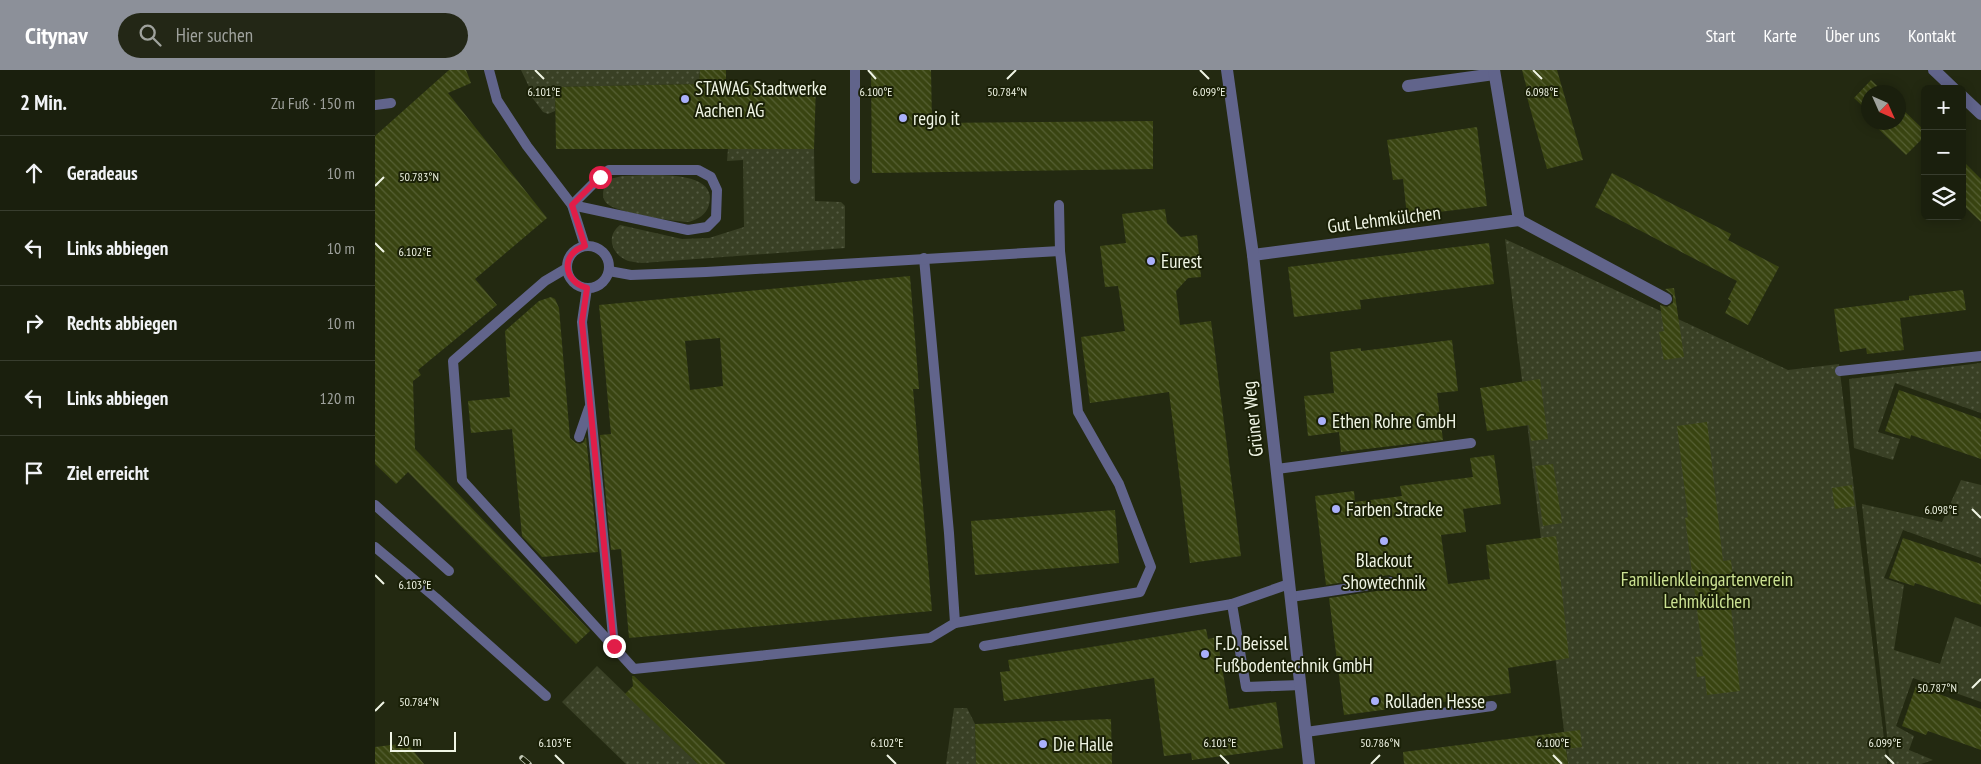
<!DOCTYPE html>
<html lang="de">
<head>
<meta charset="utf-8">
<style>
  body { margin:0; font-family:"PT Sans Narrow",sans-serif; background:#232716; color:#f1f3f6 }
  .controls { position:absolute; right:15px; top:15px; display:grid; overflow:hidden; border-radius:8px; box-shadow:0 2px 12px #0003 }
  .controls button { width:45px; height:45px; display:grid; place-items:center; padding:0; border:0; border-bottom:1px solid #383d2e; background:#1a1f0d; color:#f1f3f6; font:25px sans-serif }
  .compass { position:absolute; left:1486px; top:15px; width:45px; height:45px; border-radius:50%; background:#1a1f0d; box-shadow:0 2px 12px #0003; rotate:135deg }
  .scale { position:absolute; left:15px; bottom:12px; width:66px; box-sizing:border-box; padding-left:5px; border:2px solid #f0f5e5; border-top:0; font-size:14px; line-height:18px; white-space:nowrap; color:#f0f5e5; -webkit-text-stroke:4px #1a2007; paint-order:stroke }
  .stop { position:absolute; width:15px; height:15px; margin:-11px; border:4px solid #e11d48; border-radius:50%; background:#fff }
  .stop.end { background:#e11d48; border-color:#fff; box-shadow:0 1px 5px #0008 }
  .list { margin:0; padding:0; list-style:none }
  h2 { display:flex; justify-content:space-between; align-items:center; height:65px; margin:0; padding:0 20px; font-size:21px }
  h2 small { font-size:16px; font-weight:400; color:#9fa29d }
  .list li { display:grid; grid-template-columns:32px 1fr auto; gap:15px; align-items:center; box-sizing:border-box; height:75px; padding:0 20px; border-top:1px solid #383d2e }
  .list b { display:block; font-size:19px; white-space:nowrap }
  .list em { font-size:16px; font-style:normal; color:#9fa29d }
  .icon { flex:none; width:28px; height:28px; fill:none; stroke:currentColor; stroke-width:2; stroke-linecap:round; stroke-linejoin:round }
  .map { position:relative; flex:none; width:1606px; height:694px; overflow:hidden }
  header { display:flex; align-items:center; gap:30px; box-sizing:border-box; height:70px; padding:0 25px; background:#8c9099; color:#fff }
  header strong { font-size:24px }
  nav { display:flex; gap:28px; margin-inline-start:auto; font-size:18px }
  .search { width:350px; height:45px; background:#232716; display:flex; align-items:center; gap:12px; box-sizing:border-box; padding:0 18px; border-radius:28px; color:#9fa29d; font-size:19px }
  main { display:flex }
  aside { flex:1; background:#1a1f0d }
  .map>svg:first-child { display:block }
  .grass { fill:url(#grass-dots) }
  .building { fill:url(#building-back-hatch); fill-rule:evenodd }
  .lines { fill:none; stroke-linecap:round; stroke-linejoin:round }
  .service { stroke:#61648b; stroke-width:10 }
  .minor { stroke:#61648b; stroke-width:12 }
  .tertiary { stroke:#61648b; stroke-width:12 }
  .rail-casing { stroke:#c1c7b5; stroke-width:5.5 }
  .rail { stroke:#1a2007; stroke-width:4; stroke-dasharray:11; stroke-linecap:butt }
  .route { stroke:#e11d48; stroke-width:6 }
  .ticks { fill:none; stroke:#f0f5e5; stroke-width:2 }
  .poi-dot { fill:#aab0fb; stroke:#1a2007; stroke-width:2 }
  .labels { text-anchor:middle; stroke-width:4; stroke-linejoin:round; paint-order:stroke }
  .poi-label { font-size:19px; fill:#f0f5e5; stroke:#1a2007; text-anchor:start }
  .street-label { font-size:19px; fill:#f0f5e5; stroke:#1a2007 }
  .park-label { font-size:19px; fill:#cbe192; stroke:#1a2007 }
  .ticks-label { font-size:12px; text-anchor:middle; fill:#f0f5e5; stroke:#1a2007; stroke-width:4; stroke-linejoin:round; paint-order:stroke }
</style>
</head>
<body>
<header>
<strong>Citynav</strong>
<div class="search"><svg class="icon" aria-label="search" viewBox="0 0 24 24"><circle cx="10" cy="10" r="6"/><path d="M15 15l6 6"/></svg>Hier suchen</div>
<nav><a>Start</a><a>Karte</a><a>Über uns</a><a>Kontakt</a></nav>
</header>
<main>
<aside>
<h2>2 Min.<small>Zu Fuß · 150 m</small></h2>
<ul class="list">
<li><svg class="icon" aria-label="ahead" viewBox="0 0 24 24"><path d="M12 20V5M6 11l6-6 6 6"/></svg><div><b>Geradeaus</b></div><em>10 m</em></li>
<li><svg class="icon" aria-label="left" viewBox="0 0 24 24"><path d="M17 20v-9H6M10 6l-5 5 5 5"/></svg><div><b>Links abbiegen</b></div><em>10 m</em></li>
<li><svg class="icon" aria-label="right" viewBox="0 0 24 24"><path d="M7 20v-9h11M14 6l5 5-5 5"/></svg><div><b>Rechts abbiegen</b></div><em>10 m</em></li>
<li><svg class="icon" aria-label="left" viewBox="0 0 24 24"><path d="M17 20v-9H6M10 6l-5 5 5 5"/></svg><div><b>Links abbiegen</b></div><em>120 m</em></li>
<li><svg class="icon" aria-label="arrive" viewBox="0 0 24 24"><path d="M6 21V4h12l-3 4 3 4H6"/></svg><div><b>Ziel erreicht</b></div></li>
</ul>
</aside>
<div class="map">
<svg width="1606" height="694" viewBox="0 0 1606 694">
  <defs>
    <pattern id="grass-dots" width="8" height="8" patternUnits="userSpaceOnUse" patternTransform="scale(1.25)"><rect width="8" height="8" fill="#394025"/><path d="M2 2h.1M6 6h.1" fill="none" stroke="#565c44" stroke-width="1.8" stroke-linecap="round"/></pattern>
    <pattern id="building-back-hatch" width="6" height="6" patternUnits="userSpaceOnUse" patternTransform="scale(1.25)"><rect width="6" height="6" fill="#394411"/><path d="M-1 5l2 2M0 0l6 6M5-1l2 2" fill="none" stroke="#566034"/></pattern>
  </defs>
  <rect width="100%" height="100%" fill="#232911"/>
  <g class="grass">
    <path d="M146,0H325L324,14L180,17V41L173,44L168,42L153,22L156,21Z"/>
    <path d="M353,79H439L440,131L466,132L470,136V178L267,193C262,192 255,192 251,190C236,183 231,166 245,155L307,169L334,168L369,157L368,90L352,91Z"/>
    <path d="M247,106C267,106 345,97 334,135C331,145 323,149 314,152C300,152 245,143 234,135C228,131 227,125 229,118C231,109 239,108 247,106Z"/>
    <path d="M1130,169L1413,300L1464,294L1512,694H1193Z"/>
    <path d="M1606,293V343L1520,313L1503,362L1525,369L1518,390L1479,378L1474,309Z"/>
    <path d="M1586,410L1606,415V488L1528,460L1509,508L1529,515L1519,580L1565,594L1580,547L1606,557V632L1538,608L1521,656L1539,666L1534,680L1558,690L1546,694H1515L1487,434L1567,452Z"/>
    <path d="M222,596L323,694H251L187,632Z"/>
    <path d="M579,638H592L600,654L601,694H571Z"/>
  </g>
  <g class="building">
    <path d="M74,0H91L96,13L73,23L172,148L100,209L122,235L43,300L46,305L38,311L40,379L215,561L201,574L33,402L21,414L0,394V66Z"/>
    <path d="M325,0H351V15L441,14L439,79H181L180,17L324,14Z"/>
    <path d="M496,0H556L557,53L778,51V99L497,103Z"/>
    <path d="M1147,0H1182L1208,90L1172,99L1150,20L1152,19Z"/>
    <path d="M1496,10L1509,22H1494V42L1479,28Z"/>
    <path d="M1524,36L1550,61V66L1531,85L1496,52H1524Z"/>
    <path d="M1102,57L1112,136L1032,146L1028,109L1018,110L1012,70Z"/>
    <path d="M1587,90L1606,109V152L1587,134Z"/>
    <path d="M1237,103L1356,164L1353,170L1404,197L1373,255L1350,243L1356,231L1353,229L1362,211L1220,137Z"/>
    <path d="M790,139L792,153L806,167L822,165L826,207L813,208L801,221L805,255L836,251L866,486L815,493L794,322L715,333L706,267L750,261L743,216L730,217L725,176L751,173L747,144Z"/>
    <path d="M1114,173L1119,214L985,230L986,239L919,247L913,197Z"/>
    <path d="M535,206L544,319H538L557,541L254,568L246,479L236,480L225,365L236,364L224,235ZM345,268L348,316L315,320L310,271Z"/>
    <path d="M1299,218L1309,287L1289,290L1284,262L1289,261L1285,235L1292,237L1298,233V225L1290,219Z"/>
    <path d="M1588,220L1591,240L1525,248L1529,280L1492,284L1491,278L1465,282L1459,239L1534,230V226Z"/>
    <path d="M176,227L180,229L184,238L195,368L201,373L205,374L209,372L211,367L223,482L167,487L147,466L137,359L96,363L93,331L135,327L130,261L164,231Z"/>
    <path d="M1077,270L1083,321L1062,323L1068,370L966,382L964,362L933,366L929,326L959,323L955,282L986,278V281Z"/>
    <path d="M1165,309L1173,369L1156,371L1154,355L1112,361L1105,318Z"/>
    <path d="M1524,320L1606,349V389L1536,365L1535,369L1510,361Z"/>
    <path d="M1332,352L1348,491L1356,490L1358,509L1353,510L1365,621L1332,625L1330,606L1322,607L1320,587L1328,586L1310,448L1313,447L1302,356Z"/>
    <path d="M1119,385L1126,434L1088,439L1091,462L1066,465L1073,514L1115,509L1111,475L1181,466L1194,588L1133,598L1136,623L969,645L954,528L1016,519L1020,517L1022,511L1020,507L1014,505L951,515L940,426L979,421L980,432L1027,426L1025,416L1098,407L1095,388Z"/>
    <path d="M1178,394L1187,453L1168,456L1160,396Z"/>
    <path d="M1477,415L1480,436L1460,439L1457,418Z"/>
    <path d="M740,440L744,493L600,505L596,451Z"/>
    <path d="M1528,468L1606,494V535L1540,513L1539,516L1514,508Z"/>
    <path d="M831,559L833,569L842,567L854,639L901,632L908,678L817,690L816,683L789,686L779,608L629,631L625,602L635,601L633,590Z"/>
    <path d="M257,606H259L351,694H323L250,624L258,616Z"/>
    <path d="M1541,616L1606,639V680L1553,661L1551,665L1527,656Z"/>
    <path d="M736,649L737,694H601L600,654Z"/>
    <path d="M1205,660L1207,677L1191,679L1193,694H1029L1028,682Z"/>
    <path d="M32,673L49,694H0V677Z"/>
  </g>
  <g class="lines">
    <g class="service">
      <path d="M114,0L122,30L152,76L197,135L210,176"/>
      <path d="M480,0V109"/>
      <path d="M0,35L16,33"/>
      <path d="M234,100H323L336,107L342,120L341,148L332,157L313,160L197,135L225,107Z"/>
      <circle cx="213" cy="197" r="21"/>
      <path d="M192,198L170,211L78,291L87,410L259,599L555,568L580,553L574,463L549,188"/>
      <path d="M234,201L256,205L331,202L685,181"/>
      <path d="M212,218L207,252L239,576"/>
      <path d="M1465,301L1606,286"/>
      <path d="M204,367L214,338"/>
      <path d="M902,399L1096,373"/>
      <path d="M0,435L74,501"/>
      <path d="M0,477L61,528L171,626"/>
      <path d="M914,514L857,534L871,617L926,615"/>
      <path d="M916,527L1015,512"/>
      <path d="M580,553L765,522L776,497L744,414L703,342L685,181L684,135"/>
      <path d="M609,576L857,534"/>
      <path d="M931,662L1117,636"/>
    </g>
    <g class="minor">
      <path d="M1033,16L1119,4"/>
      <path d="M1144,150L1291,229"/>
      <path d="M878,185L1144,150L1119,0"/>
    </g>
    <g class="tertiary">
      <path d="M852,0L878,185L934,694"/>
      <path d="M1559,0L1579,19"/>
      <path d="M1587,26L1606,44"/>
    </g>
    <defs>
      <path id="rail" d="M147,688L154,694"/>
    </defs>
    <use href="#rail" class="rail-casing"/>
    <use href="#rail" class="rail"/>
  </g>
  <g class="lines">
    <path class="route" d="M225,107L197,135L210,176C186,183 187,211 212,218L207,252L239,576"/>
  </g>
  <path class="ticks" d="M160,0L169,9M493,0L501,9M825,0L834,9M1158,0L1167,9M632,9L641,0M0,116L9,107M0,173L9,182M1597,439L1606,448M0,505L9,514M1597,618L1606,609M0,641L9,632M180,685L189,694M512,685L521,694M845,685L854,694M1178,685L1187,694M1510,685L1519,694M996,694L1005,685"/>
  <g class="poi-dot">
    <circle cx="310" cy="29" r="5"/>
    <circle cx="528" cy="48" r="5"/>
    <circle cx="776" cy="191" r="5"/>
    <circle cx="947" cy="351" r="5"/>
    <circle cx="961" cy="439" r="5"/>
    <circle cx="1009" cy="471" r="5"/>
    <circle cx="830" cy="584" r="5"/>
    <circle cx="1000" cy="631" r="5"/>
    <circle cx="668" cy="674" r="5"/>
  </g>
  <g class="labels">
    <g class="poi-label">
      <text x="320" y="25">STAWAG Stadtwerke<tspan x="320" dy="22">Aachen AG</tspan></text>
      <text x="538" y="55">regio it</text>
      <text x="786" y="198">Eurest</text>
      <text x="957" y="358">Ethen Rohre GmbH</text>
      <text x="971" y="446">Farben Stracke</text>
      <text x="1009" y="497" text-anchor="middle">Blackout<tspan x="1009" dy="22">Showtechnik</tspan></text>
      <text x="840" y="580">F.D. Beissel<tspan x="840" dy="22">Fußbodentechnik GmbH</tspan></text>
      <text x="1010" y="638">Rolladen Hesse</text>
      <text x="678" y="681">Die Halle</text>
    </g>
    <g class="street-label">
      <text transform="translate(1009 149) rotate(-7)" y="7">Gut Lehmkülchen</text>
      <text transform="translate(877 349) rotate(-96)" y="7">Grüner Weg</text>
    </g>
    <g class="park-label">
      <text x="1332" y="516">Familienkleingartenverein<tspan x="1332" dy="22">Lehmkülchen</tspan></text>
    </g>
  </g>
  <g class="ticks-label">
    <text x="169" y="26">6.101°E</text>
    <text x="501" y="26">6.100°E</text>
    <text x="632" y="26">50.784°N</text>
    <text x="834" y="26">6.099°E</text>
    <text x="1167" y="26">6.098°E</text>
    <text x="44" y="111">50.783°N</text>
    <text x="40" y="186">6.102°E</text>
    <text x="1566" y="444">6.098°E</text>
    <text x="40" y="519">6.103°E</text>
    <text x="1562" y="622">50.787°N</text>
    <text x="44" y="636">50.784°N</text>
    <text x="1005" y="677">50.786°N</text>
    <text x="1510" y="677">6.099°E</text>
    <text x="180" y="677">6.103°E</text>
    <text x="512" y="677">6.102°E</text>
    <text x="845" y="677">6.101°E</text>
    <text x="1178" y="677">6.100°E</text>
  </g>
</svg>
<div class="controls">
<button>+</button>
<button>−</button>
<button><svg class="icon" aria-label="layers" viewBox="0 0 24 24"><path d="M12 4l9 5-9 5-9-5zM3 14l9 5 9-5"/></svg></button>
</div>
<svg class="compass" viewBox="-18 -18 36 36"><path d="M0-13l5 13h-10z" fill="#e53935"/><path d="M0 13l5-13h-10z" fill="#9fa29d"/></svg>
<div class="scale">20 m</div>
<div class="stop" style="left:225px;top:107px"></div>
<div class="stop end" style="left:239px;top:576px"></div>
</div>
</main>
</body>
</html>
